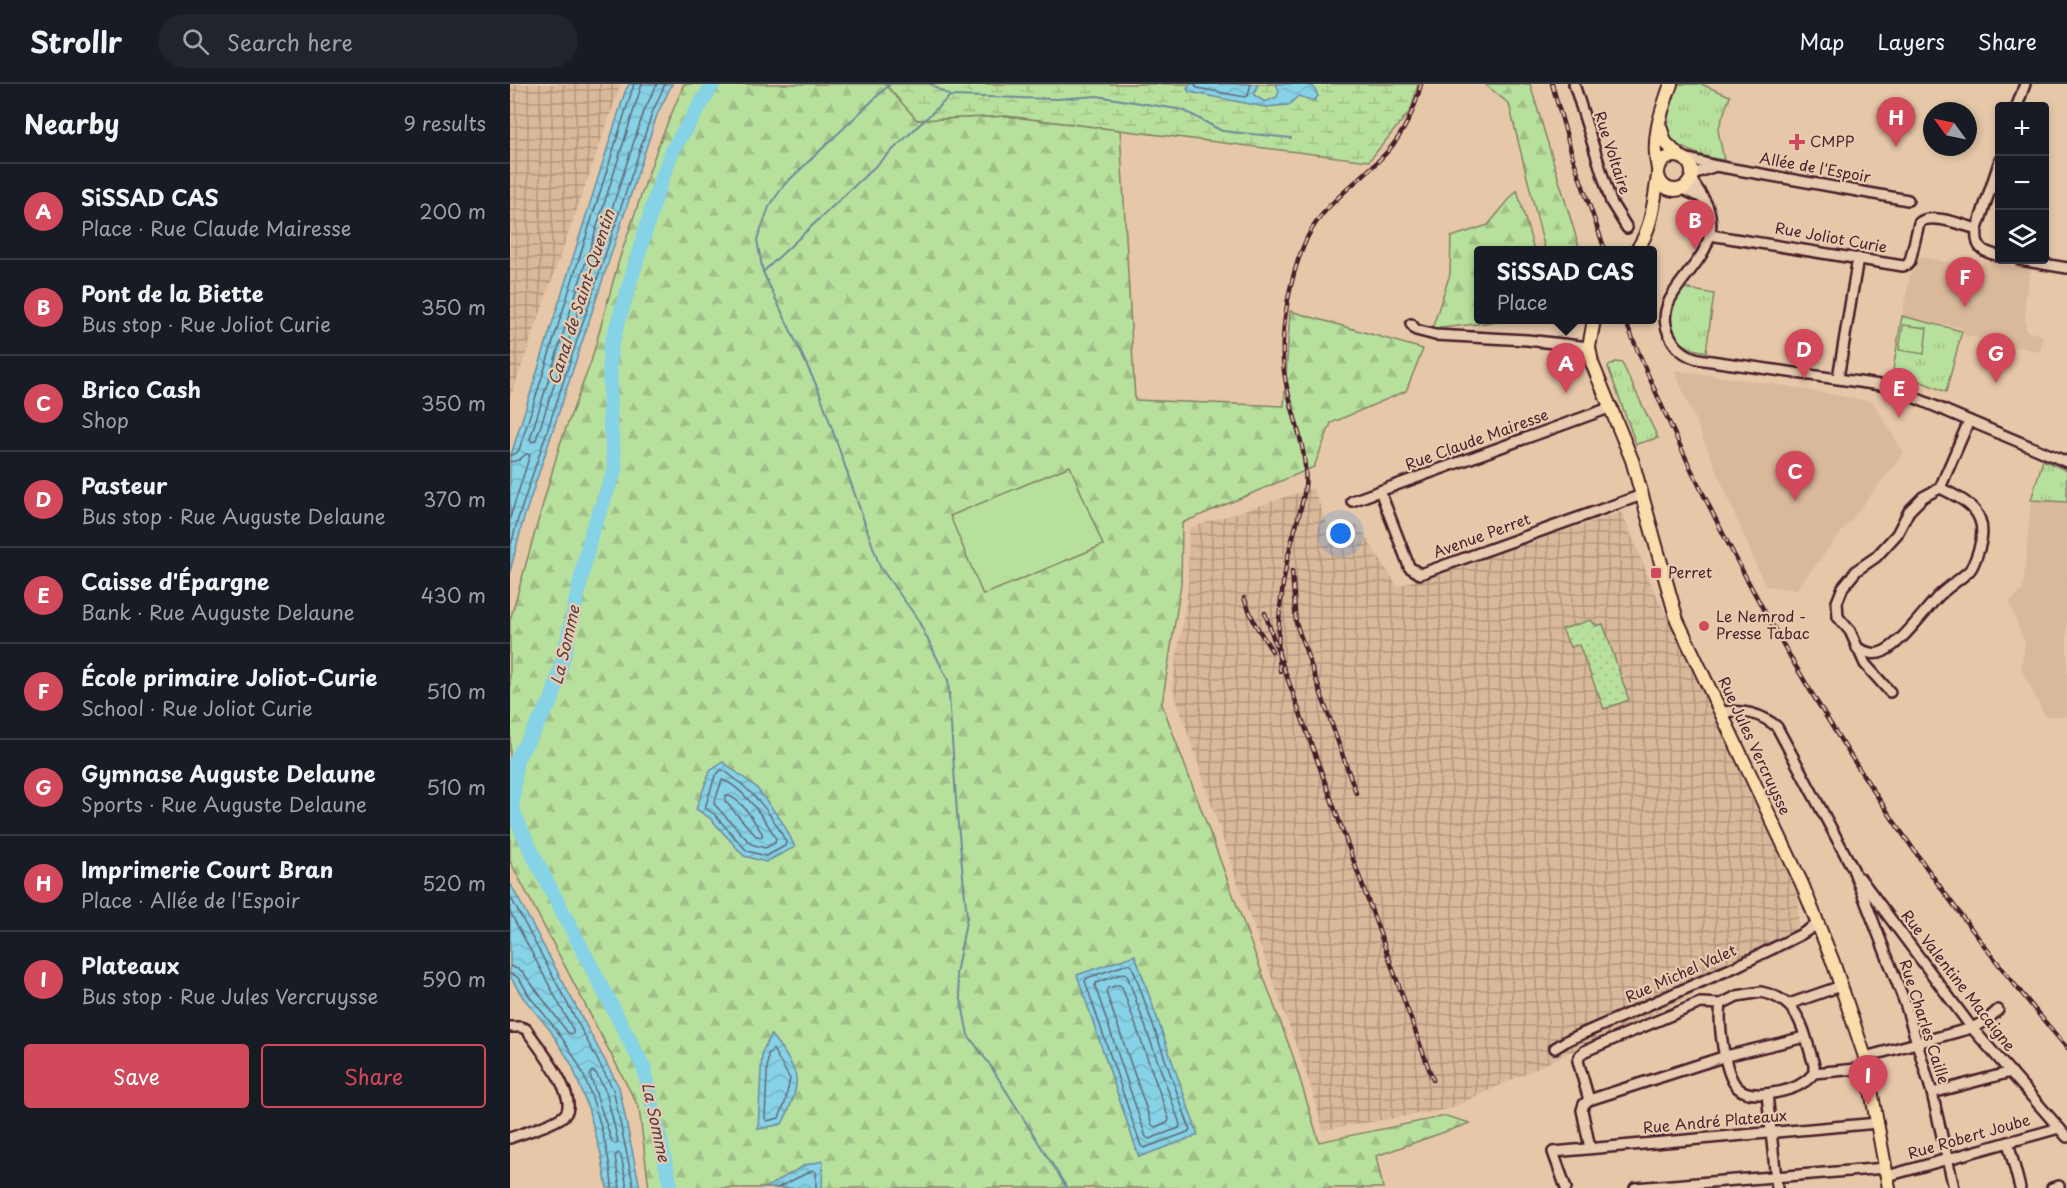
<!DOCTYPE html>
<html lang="en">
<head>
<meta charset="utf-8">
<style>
  body { margin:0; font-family:"Playpen Sans",sans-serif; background:#20242c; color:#f1f3f6 }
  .controls { position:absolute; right:18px; top:18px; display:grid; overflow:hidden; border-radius:6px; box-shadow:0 3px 9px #0003 }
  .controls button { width:54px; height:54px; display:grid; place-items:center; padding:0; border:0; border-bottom:2px solid #363941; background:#171b24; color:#f1f3f6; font:30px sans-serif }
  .compass { position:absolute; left:1413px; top:18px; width:54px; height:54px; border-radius:50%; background:#171b24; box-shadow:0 3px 9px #0003; rotate:303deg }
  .you { position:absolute; left:831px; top:450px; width:21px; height:21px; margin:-15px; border:4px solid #fff; border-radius:50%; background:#1a73e8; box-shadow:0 0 0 9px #1a73e833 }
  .badge { display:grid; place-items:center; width:39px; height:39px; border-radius:50%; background:#d1495b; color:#fff; font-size:20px; font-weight:700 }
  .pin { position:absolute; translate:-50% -50px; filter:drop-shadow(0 2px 3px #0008) }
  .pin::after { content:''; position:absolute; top:32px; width:21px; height:18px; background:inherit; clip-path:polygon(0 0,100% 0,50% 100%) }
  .popup { position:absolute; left:964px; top:162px; width:183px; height:78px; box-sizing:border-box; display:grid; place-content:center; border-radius:6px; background:#171b24; filter:drop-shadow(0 2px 4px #0005); font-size:20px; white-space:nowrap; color:#9ea1a6 }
  .popup b { font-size:22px; color:#f1f3f6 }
  .popup::after { content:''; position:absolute; left:50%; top:100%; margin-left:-12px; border:12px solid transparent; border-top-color:#171b24 }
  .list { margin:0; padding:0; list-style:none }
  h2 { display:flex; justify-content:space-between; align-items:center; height:78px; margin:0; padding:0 24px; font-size:26px }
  h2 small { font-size:20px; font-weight:400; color:#9ea1a6 }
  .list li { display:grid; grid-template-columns:39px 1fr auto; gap:18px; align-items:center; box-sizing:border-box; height:96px; padding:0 24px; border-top:2px solid #363941 }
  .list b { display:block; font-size:22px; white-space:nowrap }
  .list p { margin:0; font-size:20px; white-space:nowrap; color:#9ea1a6 }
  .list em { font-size:20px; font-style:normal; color:#9ea1a6 }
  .actions { display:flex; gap:12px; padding:18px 24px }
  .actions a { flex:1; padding:14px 0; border:2px solid #d1495b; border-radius:6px; text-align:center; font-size:21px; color:#d1495b }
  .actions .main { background:#d1495b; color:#fff }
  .icon { flex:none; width:33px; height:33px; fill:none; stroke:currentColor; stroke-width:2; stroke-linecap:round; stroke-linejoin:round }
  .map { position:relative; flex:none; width:1557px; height:1104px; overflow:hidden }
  header { display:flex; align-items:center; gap:36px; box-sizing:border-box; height:84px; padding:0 30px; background:#171b24; border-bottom:2px solid #363941 }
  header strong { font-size:28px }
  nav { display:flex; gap:33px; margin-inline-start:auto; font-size:21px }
  .search { width:420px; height:54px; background:#20242c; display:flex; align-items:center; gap:15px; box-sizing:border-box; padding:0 21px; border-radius:33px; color:#9ea1a6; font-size:22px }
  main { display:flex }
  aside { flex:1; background:#171b24 }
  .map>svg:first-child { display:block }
  .built { fill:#dab99b }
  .industrial { fill:url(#industrial-grid) }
  .grass { fill:url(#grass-dots); stroke:#818064; stroke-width:1.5 }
  .forest { fill:url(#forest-firs); stroke:#818064; stroke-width:1.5 }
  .wetland { fill:url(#wetland-marsh); stroke:#818064; stroke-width:1.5 }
  .park { fill:url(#park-tufts); stroke:#818064; stroke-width:1.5 }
  .pitch { fill:#b8e09d; stroke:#818064; stroke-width:1.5 }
  .water { fill:url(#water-waves); stroke:#6e8a9b; stroke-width:1.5 }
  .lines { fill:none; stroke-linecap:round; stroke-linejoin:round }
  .shore { stroke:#626776; stroke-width:1.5 }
  .stream { stroke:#6e8a9b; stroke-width:2 }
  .river { stroke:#86d2e6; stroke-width:15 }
  .minor-casing { stroke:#4a1f2b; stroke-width:14 }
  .major-casing { stroke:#4a1f2b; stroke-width:16 }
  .minor { stroke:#e7cbae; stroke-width:9 }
  .major { stroke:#faddab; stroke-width:12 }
  .rail-casing { stroke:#4a1f2b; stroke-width:4.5 }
  .rail { stroke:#e7cbae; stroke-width:2; stroke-dasharray:7; stroke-linecap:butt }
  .poi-dot { fill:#d1495b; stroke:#e7cbae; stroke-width:2 }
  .labels { text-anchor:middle; stroke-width:4.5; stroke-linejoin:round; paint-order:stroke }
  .poi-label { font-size:15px; fill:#4a1f2b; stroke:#e7cbae; text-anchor:start }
  .street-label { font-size:15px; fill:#4a1f2b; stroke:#e7cbae }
  .water-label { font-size:16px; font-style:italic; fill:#533a47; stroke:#e7cbae }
</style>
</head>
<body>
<header>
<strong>Strollr</strong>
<div class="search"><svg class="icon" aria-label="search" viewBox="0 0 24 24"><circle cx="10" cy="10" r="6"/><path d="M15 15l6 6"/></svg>Search here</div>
<nav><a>Map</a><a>Layers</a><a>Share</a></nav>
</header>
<main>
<aside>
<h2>Nearby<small>9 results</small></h2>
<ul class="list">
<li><span class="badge">A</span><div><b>SiSSAD CAS</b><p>Place · Rue Claude Mairesse</p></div><em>200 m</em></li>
<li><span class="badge">B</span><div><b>Pont de la Biette</b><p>Bus stop · Rue Joliot Curie</p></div><em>350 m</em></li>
<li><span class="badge">C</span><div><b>Brico Cash</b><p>Shop</p></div><em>350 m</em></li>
<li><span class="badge">D</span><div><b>Pasteur</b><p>Bus stop · Rue Auguste Delaune</p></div><em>370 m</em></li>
<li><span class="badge">E</span><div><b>Caisse d'Épargne</b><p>Bank · Rue Auguste Delaune</p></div><em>430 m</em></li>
<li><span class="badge">F</span><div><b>École primaire Joliot-Curie</b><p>School · Rue Joliot Curie</p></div><em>510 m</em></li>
<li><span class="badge">G</span><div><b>Gymnase Auguste Delaune</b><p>Sports · Rue Auguste Delaune</p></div><em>510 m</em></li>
<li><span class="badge">H</span><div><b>Imprimerie Court Bran</b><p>Place · Allée de l'Espoir</p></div><em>520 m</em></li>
<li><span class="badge">I</span><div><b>Plateaux</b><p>Bus stop · Rue Jules Vercruysse</p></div><em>590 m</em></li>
</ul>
<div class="actions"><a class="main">Save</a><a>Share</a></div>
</aside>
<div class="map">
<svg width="1557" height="1104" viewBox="0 0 1557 1104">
  <defs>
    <pattern id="industrial-grid" width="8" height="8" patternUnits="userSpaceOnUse" patternTransform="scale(1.5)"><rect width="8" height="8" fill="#dab99b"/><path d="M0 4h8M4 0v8" fill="none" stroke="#b3967f"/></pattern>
    <pattern id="grass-dots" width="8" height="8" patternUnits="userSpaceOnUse" patternTransform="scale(1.5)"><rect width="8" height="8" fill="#b8e09d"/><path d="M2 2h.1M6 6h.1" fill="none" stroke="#a0c087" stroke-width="1.8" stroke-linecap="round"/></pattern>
    <pattern id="forest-firs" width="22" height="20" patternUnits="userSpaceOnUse" patternTransform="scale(1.5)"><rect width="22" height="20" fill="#b8e09d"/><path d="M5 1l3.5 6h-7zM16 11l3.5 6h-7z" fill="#a0c087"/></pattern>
    <pattern id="wetland-marsh" width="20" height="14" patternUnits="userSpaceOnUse" patternTransform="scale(1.5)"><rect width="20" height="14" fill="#b8e09d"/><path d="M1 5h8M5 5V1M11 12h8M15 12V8" fill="none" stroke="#a0c087"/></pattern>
    <pattern id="park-tufts" width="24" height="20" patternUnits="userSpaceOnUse" patternTransform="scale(1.5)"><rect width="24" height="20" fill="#b8e09d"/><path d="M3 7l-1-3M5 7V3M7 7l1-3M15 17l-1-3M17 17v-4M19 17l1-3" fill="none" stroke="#a0c087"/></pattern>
    <pattern id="water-waves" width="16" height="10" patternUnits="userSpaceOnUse" patternTransform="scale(1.5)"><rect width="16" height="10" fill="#86d2e6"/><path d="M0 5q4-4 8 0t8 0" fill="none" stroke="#75b4c5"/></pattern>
  </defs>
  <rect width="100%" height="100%" fill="#e6c8a9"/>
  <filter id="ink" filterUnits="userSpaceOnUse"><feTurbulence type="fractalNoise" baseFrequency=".0167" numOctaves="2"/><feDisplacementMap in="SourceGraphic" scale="12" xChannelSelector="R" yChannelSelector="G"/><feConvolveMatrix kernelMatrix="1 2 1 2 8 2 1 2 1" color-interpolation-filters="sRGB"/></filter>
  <g filter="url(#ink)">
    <g class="built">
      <path d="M1407,172L1471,185L1473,176L1521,185L1515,214L1516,247L1533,251L1530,268L1454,251L1453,244L1392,232L1400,190L1404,186Z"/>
      <path d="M1164,286L1265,300L1363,318L1394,369L1286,506L1255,502Z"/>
      <path d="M1521,416L1557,418V633L1535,632L1511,585L1515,560L1499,518L1513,505Z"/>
    </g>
    <g class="industrial">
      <path d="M0,0H111L0,315Z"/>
      <path d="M803,404L820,446L848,441L887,502L1112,428L1140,497L1289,814L1287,862L939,1025L813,1046L801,1003L728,800L662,602L678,505L679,444Z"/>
    </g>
    <path class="grass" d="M1081,536L1086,542L1093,540L1119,616L1094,625L1069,561L1060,563L1052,545Z"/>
    <g class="forest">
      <path d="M174,0H375L408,36L496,32L610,45L625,316L774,322L780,227L913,265L896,307L821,339L804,383L672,439L671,500L652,620L783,972L809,1058L936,1032L960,1039L866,1072L873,1104H139L129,1024L0,777V536L50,360L81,278L109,176L148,62Z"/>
      <path d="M975,0H1020L1070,166H1035L999,20Z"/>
      <path d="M1007,106L1024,166H969V236H1001L922,245L940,190L941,153L978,141Z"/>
    </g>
    <path class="wetland" d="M375,0H908L901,26L859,77L496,32L407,36Z"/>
    <g class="park">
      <path d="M1167,0H1191L1220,12L1208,46L1214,76C1191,73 1172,65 1153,52Z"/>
      <path d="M1174,204L1204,210L1196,268C1174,265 1151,249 1161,224C1164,217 1170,210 1174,204Z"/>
      <path d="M1392,232L1452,247L1436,308L1383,286Z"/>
      <path d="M1105,278L1112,279L1148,354L1126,360L1098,283Z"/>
      <path d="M1533,376L1557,387V418L1521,416Z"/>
    </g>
    <g class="pitch">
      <path d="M1393,241L1417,244L1414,270L1389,266Z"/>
      <path d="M560,382L593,461L473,511L440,432Z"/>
    </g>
    <g class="water">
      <path d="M119,0H162L147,31L13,437L0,488V374L115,8Z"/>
      <path d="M680,0H748L744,11L755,18L767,13L769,7L766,0H792L804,3L808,12L804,17L788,12L779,21L755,23L679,8L677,5Z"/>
      <path d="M213,678L246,703L273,739L285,763L256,778L234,772L200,734L186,725L200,687Z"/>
      <path d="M0,799L109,1003L130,1104H97L91,1070L78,1024L62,981L40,946L12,912L0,892Z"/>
      <path d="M625,871L688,1051L629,1073L567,891Z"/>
      <path d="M261,951C269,961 284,981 286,993C288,1006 278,1029 272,1040L248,1045L252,968Z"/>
      <path d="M313,1077L312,1104H255L295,1081Z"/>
    </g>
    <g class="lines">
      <g class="shore">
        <path d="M132,0L29,326L20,355L22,358L26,356L134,27L147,0"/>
        <path d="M685,0L687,4L735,13L738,11L741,0"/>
        <path d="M0,371L5,370L9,366L124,0"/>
        <path d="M0,378L9,376L16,370L20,371L0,434"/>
        <path d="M0,464L8,435L142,29L155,0"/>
        <path d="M211,686L215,687C243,708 260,726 276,758L275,762L256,772L237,767L204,730L195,724L205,692Z"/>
        <path d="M212,696C232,702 257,737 266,755L265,759L255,764L241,760L204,720Z"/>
        <path d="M216,711C232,715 243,736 252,749V753L246,752L215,717Z"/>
        <path d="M0,812L103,1005L124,1104"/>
        <path d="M0,828L63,946V950L58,949L12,887L0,882"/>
        <path d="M618,880L622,882L680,1045L678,1048L634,1064L631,1062L575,897L577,894Z"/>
        <path d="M614,889L617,891L670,1040L669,1044L639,1055L636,1053L585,902L586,899Z"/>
        <path d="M0,890C11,891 14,905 20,913C37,933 53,953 66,976C82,1004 101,1072 102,1104"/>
        <path d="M609,901L612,903L659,1035L658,1038L645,1043L642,1041L596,908L598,904Z"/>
        <path d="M263,965L280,995L275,1019L269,1034L257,1037L255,1034L258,970Z"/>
        <path d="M82,987L86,989L96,1008L108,1057L106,1060L102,1058L80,991Z"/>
        <path d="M110,1104L105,1072L108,1069L111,1071L117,1104"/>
        <path d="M267,1104L303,1086L306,1088V1104"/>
      </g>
      <g class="stream">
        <path d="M380,0L274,101L259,123L247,156L253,188L309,307L370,483L407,534L438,596L447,730L457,833L446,890L458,951L480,981L557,1104"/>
        <path d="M420,0L440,12L547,15L587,12L673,26L712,47L781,54"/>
        <path d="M253,188L440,12"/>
      </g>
      <path class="river" d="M161,1104L134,984L21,767L2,725L6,676L42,616L55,567L81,450L105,386L100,338V265L148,105L163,65L203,0"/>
      <defs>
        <g id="minor">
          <path d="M1064,0L1101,118L1117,144"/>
          <path d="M1507,22L1515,0"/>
          <path d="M1175,74L1206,82L1398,116"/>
          <path d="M1183,90L1206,82"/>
          <path d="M1181,95C1193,114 1204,125 1200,149C1194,188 1137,213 1161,254C1168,267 1179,274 1194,276L1377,302L1557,378"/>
          <path d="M1172,105L1192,114"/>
          <path d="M1467,145L1490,76"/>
          <path d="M1200,151L1393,182L1397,181L1400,177L1409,139C1420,128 1453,141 1467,145C1465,164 1472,168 1490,172"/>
          <path d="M1510,176L1557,184"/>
          <path d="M901,240L906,246L925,251L1017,256L1079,263"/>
          <path d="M1328,294L1348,174"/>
          <path d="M870,407L897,477L899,483L910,490L1132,411"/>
          <path d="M842,417L1102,323"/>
          <path d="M1347,564C1354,567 1361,571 1369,569C1387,565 1412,530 1425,516C1435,504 1449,497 1460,486C1464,481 1467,471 1469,465C1480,429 1459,418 1430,404"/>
          <path d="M1380,608L1355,580L1340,547L1328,533L1327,518L1333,503L1347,486L1366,473L1387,450L1399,427L1413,413L1430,404L1459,337"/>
          <path d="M1212,628C1232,625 1252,630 1267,643L1343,785L1395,919L1422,1009L1444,1104"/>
          <path d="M1350,794L1462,944L1557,1053"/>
          <path d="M1251,908C1291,916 1293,946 1304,981V989C1301,992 1298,996 1294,998C1281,1008 1241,1016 1228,1004C1214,991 1208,938 1211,920L1227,912Z"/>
          <path d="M1279,920L1331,902"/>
          <path d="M0,943H10L16,945C26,960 75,1019 52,1033C39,1042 15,1048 0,1054"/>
          <path d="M1045,964L1058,956L1227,882L1290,851L1308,840"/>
          <path d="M1355,973L1462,944L1477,936L1488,926"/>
          <path d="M1304,989L1357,984"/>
          <path d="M1422,1009L1501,988"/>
          <path d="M1257,1010L1267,1104"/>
          <path d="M1079,1016L1068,977L1070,971L1075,967L1190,919L1211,920"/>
          <path d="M1498,1058L1510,1104"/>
          <path d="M1080,1064L1072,1026L1074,1020L1079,1016L1216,972L1295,953"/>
          <path d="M1377,1092L1549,1044"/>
          <path d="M1056,1104L1043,1068L1368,1039"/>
          <path d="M1125,1104L1376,1084"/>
          <path d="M1542,1104L1549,1102V1104"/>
        </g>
        <g id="major">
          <path d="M1150,42L1155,58L1169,72"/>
          <circle cx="1165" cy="89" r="17"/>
          <path d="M1148,85C1141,55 1151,28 1161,0"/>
          <path d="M1127,166C1142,144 1144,117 1148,92"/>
          <path d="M1084,236L1079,263L1082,279L1122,376L1167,536L1292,800L1323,878L1355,973L1379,1104"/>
        </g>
      </defs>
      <use href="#minor" class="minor-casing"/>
      <use href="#major" class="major-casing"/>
      <use href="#minor" class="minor"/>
      <use href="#major" class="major"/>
      <defs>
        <g id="rail">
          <path d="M1042,0L1063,74L1095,166"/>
          <path d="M1115,236C1223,501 1371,745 1557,964"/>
          <path d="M782,487L786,539L846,709"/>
          <path d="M734,514L745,540L762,567"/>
          <path d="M755,529L769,571L923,996"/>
          <path d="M770,587C766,552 770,513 777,478C781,453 792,428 795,403C799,364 779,326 774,287C769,248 780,190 797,154C815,117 850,98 877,68C894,49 905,25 911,0"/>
        </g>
      </defs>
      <use href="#rail" class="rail-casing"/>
      <use href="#rail" class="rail"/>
    </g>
  </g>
  <g class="poi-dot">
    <path d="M1284 49h6v6h6v6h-6v6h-6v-6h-6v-6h6z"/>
    <rect x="1140" y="483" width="12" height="12" rx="3"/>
    <circle cx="1194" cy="542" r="6"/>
  </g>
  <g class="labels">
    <g class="poi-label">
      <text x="1300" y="63">CMPP</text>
      <text x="1158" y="494">Perret</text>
      <text x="1206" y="538">Le Nemrod -<tspan x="1206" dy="17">Presse Tabac</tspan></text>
    </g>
    <g class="street-label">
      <text transform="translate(1102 69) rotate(72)" y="5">Rue Voltaire</text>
      <text transform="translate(1305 84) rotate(10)" y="5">Allée de l'Espoir</text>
      <text transform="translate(1321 154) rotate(10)" y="5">Rue Joliot Curie</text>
      <text transform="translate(967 356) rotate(-20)" y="5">Rue Claude Mairesse</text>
      <text transform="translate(972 452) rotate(-20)" y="5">Avenue Perret</text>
      <text transform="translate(1244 662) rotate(65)" y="5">Rue Jules Vercruysse</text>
      <text transform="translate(1171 890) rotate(-24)" y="5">Rue Michel Valet</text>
      <text transform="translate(1448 897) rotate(52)" y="5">Rue Valentine Macaigne</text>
      <text transform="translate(1414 938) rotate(72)" y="5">Rue Charles Caille</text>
      <text transform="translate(1205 1038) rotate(-5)" y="5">Rue André Plateaux</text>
      <text transform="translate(1459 1053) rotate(-16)" y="5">Rue Robert Joube</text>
    </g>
    <g class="water-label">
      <text transform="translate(71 213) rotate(-72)" y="6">Canal de Saint-Quentin</text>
      <text transform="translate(55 561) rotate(-77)" y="6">La Somme</text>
      <text transform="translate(146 1038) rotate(78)" y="6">La Somme</text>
    </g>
  </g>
</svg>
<div class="controls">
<button>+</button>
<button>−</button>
<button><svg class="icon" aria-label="layers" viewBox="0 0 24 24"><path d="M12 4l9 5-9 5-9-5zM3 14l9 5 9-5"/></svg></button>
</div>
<svg class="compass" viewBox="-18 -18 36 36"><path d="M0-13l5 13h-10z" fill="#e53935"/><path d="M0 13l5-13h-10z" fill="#9ea1a6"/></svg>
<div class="you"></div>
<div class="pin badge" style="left:1056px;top:309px">A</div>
<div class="popup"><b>SiSSAD CAS</b>Place</div>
<div class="pin badge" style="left:1185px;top:166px">B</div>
<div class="pin badge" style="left:1285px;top:417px">C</div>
<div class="pin badge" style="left:1294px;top:295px">D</div>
<div class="pin badge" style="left:1389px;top:334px">E</div>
<div class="pin badge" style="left:1455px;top:223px">F</div>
<div class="pin badge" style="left:1486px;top:299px">G</div>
<div class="pin badge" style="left:1386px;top:63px">H</div>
<div class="pin badge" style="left:1358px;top:1021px">I</div>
</div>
</main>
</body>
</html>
